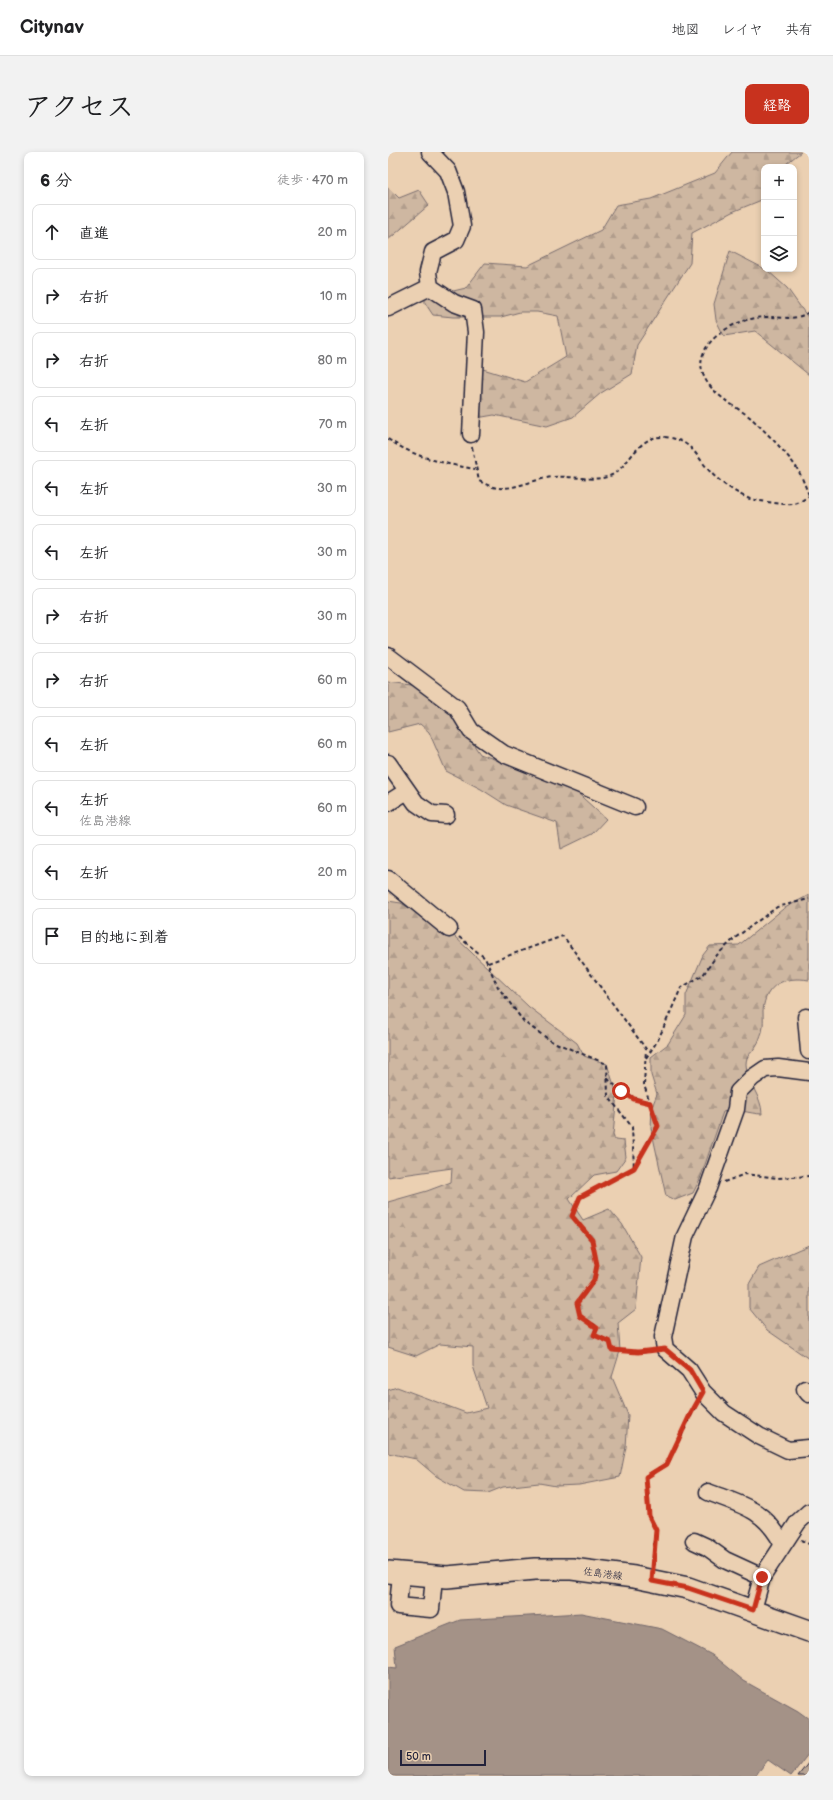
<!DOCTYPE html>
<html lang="ja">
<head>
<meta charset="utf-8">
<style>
  body { margin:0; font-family:"Balsamiq Sans","Klee One",sans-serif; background:#f2f2f2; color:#202124 }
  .controls { position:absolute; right:12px; top:12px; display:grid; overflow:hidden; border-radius:8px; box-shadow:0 2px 6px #0003 }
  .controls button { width:36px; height:36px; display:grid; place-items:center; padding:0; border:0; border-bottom:1px solid #e0e0e0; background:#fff; color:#202124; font:20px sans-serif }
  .scale { position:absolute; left:12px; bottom:10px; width:86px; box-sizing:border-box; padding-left:4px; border:2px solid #22223b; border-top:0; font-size:11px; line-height:14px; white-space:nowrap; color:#22223b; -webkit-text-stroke:3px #ebd0b2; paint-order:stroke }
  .stop { position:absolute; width:12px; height:12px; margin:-9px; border:3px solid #c8321e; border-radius:50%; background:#fff }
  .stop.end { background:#c8321e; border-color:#fff; box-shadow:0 1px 4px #0008 }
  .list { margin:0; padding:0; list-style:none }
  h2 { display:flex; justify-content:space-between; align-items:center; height:52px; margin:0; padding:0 16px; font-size:17px }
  h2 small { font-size:13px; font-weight:400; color:#757577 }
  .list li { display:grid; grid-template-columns:26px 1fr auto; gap:12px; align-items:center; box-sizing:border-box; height:56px; margin:0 8px 8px; padding:0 8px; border:1px solid #e0e0e0; border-radius:8px }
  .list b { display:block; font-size:15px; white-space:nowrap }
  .list p { margin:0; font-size:13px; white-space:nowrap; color:#757577 }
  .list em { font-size:13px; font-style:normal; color:#757577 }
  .icon { flex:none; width:22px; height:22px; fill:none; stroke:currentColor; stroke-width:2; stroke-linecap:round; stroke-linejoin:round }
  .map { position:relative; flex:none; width:421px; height:1624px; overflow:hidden; border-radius:8px }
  header { display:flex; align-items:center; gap:24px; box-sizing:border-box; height:56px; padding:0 20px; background:#fff; border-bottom:1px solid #e0e0e0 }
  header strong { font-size:19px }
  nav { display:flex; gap:22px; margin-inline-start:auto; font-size:14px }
  .intro { display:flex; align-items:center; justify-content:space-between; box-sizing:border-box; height:96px; padding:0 24px }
  h1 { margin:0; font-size:28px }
  .button { padding:10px 18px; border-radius:8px; background:#c8321e; color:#fff; font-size:14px; font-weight:700 }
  main { display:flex; gap:24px; padding:0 24px }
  aside { flex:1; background:#fff; border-radius:8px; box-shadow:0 2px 6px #0003 }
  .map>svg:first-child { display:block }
  .forest { fill:url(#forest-firs); stroke:#786c6e }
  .water { fill:#a49287; stroke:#706569 }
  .building { fill:#b9a594; stroke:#22223b }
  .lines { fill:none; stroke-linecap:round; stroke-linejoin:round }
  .minor-casing { stroke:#22223b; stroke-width:19 }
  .major-casing { stroke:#22223b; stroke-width:24 }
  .path { stroke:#22223b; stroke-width:2; stroke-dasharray:4 3; stroke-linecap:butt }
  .minor { stroke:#ebd0b2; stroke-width:16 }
  .major { stroke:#ebd0b2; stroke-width:21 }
  .route { stroke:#c8321e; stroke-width:5 }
  .labels { text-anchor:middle; stroke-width:3; stroke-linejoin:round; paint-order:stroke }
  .street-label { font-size:10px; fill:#22223b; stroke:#ebd0b2 }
</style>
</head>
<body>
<header>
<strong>Citynav</strong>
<nav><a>地図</a><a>レイヤ</a><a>共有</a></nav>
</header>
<div class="intro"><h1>アクセス</h1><a class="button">経路</a></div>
<main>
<aside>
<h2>6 分<small>徒歩 · 470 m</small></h2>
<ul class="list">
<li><svg class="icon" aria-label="ahead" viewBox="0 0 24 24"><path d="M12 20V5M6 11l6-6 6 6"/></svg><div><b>直進</b></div><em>20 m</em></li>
<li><svg class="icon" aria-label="right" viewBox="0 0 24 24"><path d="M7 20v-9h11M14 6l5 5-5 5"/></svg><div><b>右折</b></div><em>10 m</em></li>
<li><svg class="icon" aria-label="right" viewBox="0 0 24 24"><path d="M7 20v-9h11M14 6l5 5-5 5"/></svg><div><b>右折</b></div><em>80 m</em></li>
<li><svg class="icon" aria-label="left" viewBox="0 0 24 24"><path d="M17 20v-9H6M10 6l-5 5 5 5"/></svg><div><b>左折</b></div><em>70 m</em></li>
<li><svg class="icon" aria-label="left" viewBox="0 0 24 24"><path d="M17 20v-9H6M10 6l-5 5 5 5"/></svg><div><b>左折</b></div><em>30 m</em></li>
<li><svg class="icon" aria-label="left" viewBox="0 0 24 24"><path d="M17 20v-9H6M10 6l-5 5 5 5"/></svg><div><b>左折</b></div><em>30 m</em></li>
<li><svg class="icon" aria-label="right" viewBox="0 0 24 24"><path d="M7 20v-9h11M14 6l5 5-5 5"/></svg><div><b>右折</b></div><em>30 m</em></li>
<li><svg class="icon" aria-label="right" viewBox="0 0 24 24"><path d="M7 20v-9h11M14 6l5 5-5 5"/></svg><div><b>右折</b></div><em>60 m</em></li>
<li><svg class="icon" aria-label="left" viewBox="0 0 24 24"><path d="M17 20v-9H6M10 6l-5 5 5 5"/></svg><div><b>左折</b></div><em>60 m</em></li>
<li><svg class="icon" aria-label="left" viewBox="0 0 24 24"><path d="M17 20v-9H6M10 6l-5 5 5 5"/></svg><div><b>左折</b><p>佐島港線</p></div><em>60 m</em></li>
<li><svg class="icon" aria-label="left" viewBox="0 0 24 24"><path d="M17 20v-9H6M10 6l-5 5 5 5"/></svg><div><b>左折</b></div><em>20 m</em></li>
<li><svg class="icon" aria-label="arrive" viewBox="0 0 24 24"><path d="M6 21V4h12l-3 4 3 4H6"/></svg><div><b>目的地に到着</b></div></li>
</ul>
</aside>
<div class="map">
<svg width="421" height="1624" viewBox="0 0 421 1624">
  <defs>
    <pattern id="forest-firs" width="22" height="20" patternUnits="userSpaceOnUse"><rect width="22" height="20" fill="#ceb7a1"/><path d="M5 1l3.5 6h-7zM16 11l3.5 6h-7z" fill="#b19d8c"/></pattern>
  </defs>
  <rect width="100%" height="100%" fill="#ebd0b2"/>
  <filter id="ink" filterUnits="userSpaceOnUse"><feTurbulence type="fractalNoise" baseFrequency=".025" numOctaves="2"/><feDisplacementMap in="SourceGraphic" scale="8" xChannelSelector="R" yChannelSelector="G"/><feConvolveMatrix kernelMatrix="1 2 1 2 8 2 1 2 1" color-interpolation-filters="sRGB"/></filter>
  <g filter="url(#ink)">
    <g class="forest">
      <path d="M344,0H413L399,11L397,15H376V47L344,60L304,81L302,111L249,193L244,222L213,241L185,265L159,274L106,263L89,266L79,244L95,217L137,230L178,205L170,164L149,160H132L113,165H65L45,163L37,151V131L61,140L78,136L97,111L139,114L213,78L228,53L263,47L327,21Z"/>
      <path d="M0,35L11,46L31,38L41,53L0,88Z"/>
      <path d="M342,99L379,118L399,136L421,167V223L367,179L336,184L328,168L326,152Z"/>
      <path d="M0,530L47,536L92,602L183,635L218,667L204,682L173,697L169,671L118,653L93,637L58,619L41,580L32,572L0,580Z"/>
      <path d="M421,743V828C397,824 377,832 375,859C375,866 376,873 374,880C372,885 371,890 368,894C364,901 358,903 358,912C358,930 374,944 374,962C362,962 346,955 335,960L312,1027L305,1041L287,1048L278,1044L263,976L264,955L269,942L263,923V905L280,892L298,863V843L315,803L322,794L351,793L395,757Z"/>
      <path d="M0,749L13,751L64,782L141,855L189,891L196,904L219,912L229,942L225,983L227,988L236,989L238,1005L228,1019L206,1023L181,1047L195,1068L221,1057L234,1072L253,1105L248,1157L230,1171L232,1199L224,1225L240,1263L238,1295L232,1325L191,1333L168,1334L151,1331L115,1335L100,1341L76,1340L48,1324L28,1307L0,1301V1238L9,1235L78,1261L99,1256L85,1214V1195L52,1192L28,1204L0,1195V1050L39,1039L63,1030L64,1016L0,1025Z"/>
      <path d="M421,1093V1207L379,1178L361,1156V1132L371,1115Z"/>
    </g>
    <path class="water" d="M193,1461L274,1477L324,1503L356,1529L410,1559L421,1567V1601L403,1624L380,1608L367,1624H0V1515L9,1516L7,1494L72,1468Z"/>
    <path class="building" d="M421,1610V1624H410Z"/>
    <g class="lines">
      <defs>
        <g id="minor">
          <path d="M42,0L60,19L68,40L74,74L68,88L45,100L40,120L42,135L66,151L85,158L88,180L83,282"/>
          <path d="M0,156L42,135"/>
          <path d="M0,504L69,556L83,579L116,602L247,655"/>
          <path d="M0,611L28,651L44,662L58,663"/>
          <path d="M0,651L19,639"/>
          <path d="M0,727L61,777"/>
          <path d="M418,865L421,899"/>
          <path d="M421,920L390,916L377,917L364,926L350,940L348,957L320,1036L297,1084L275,1185L277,1197L301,1218L315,1240L336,1261L371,1284L400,1298L421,1296"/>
          <path d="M417,1237L421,1242"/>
          <path d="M320,1340C354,1353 376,1357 394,1391"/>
          <path d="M306,1389L319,1395L337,1408L374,1425"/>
          <path d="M13,1422L10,1454L43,1457L46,1425"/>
          <path d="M365,1458L374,1425L410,1370L421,1360"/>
        </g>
        <path id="major" d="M0,1420L59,1425L147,1417H184L246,1425L300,1436L421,1479"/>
      </defs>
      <use href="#minor" class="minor-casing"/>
      <use href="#major" class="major-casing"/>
      <g class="path">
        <path d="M421,160C407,169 396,165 380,165C367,165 351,169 340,176C311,193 302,219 331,243C341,252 353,258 363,266C376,278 401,303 410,318C414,325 417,334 421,343"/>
        <path d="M0,287C25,305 57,312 87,317"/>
        <path d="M84,295L91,329C99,333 107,337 116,336C134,335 149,326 166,325C184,323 208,331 224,323C243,312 250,283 276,285C308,287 310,312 331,328C339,335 352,343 362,347C370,349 397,353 405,352C410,352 416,347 421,344"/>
        <path d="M71,785L97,806L110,835L136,870L163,889L219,912L220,944L244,975L246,1016L192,1045L184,1064L204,1088L209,1113L206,1128L189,1151L192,1164L209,1175L206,1183L222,1190L224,1198L251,1200L264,1199"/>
        <path d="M100,811L175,784L258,897L256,933L270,974L246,1015"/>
        <path d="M258,906L270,888L293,836L315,823L329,803L347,786L389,755L421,747"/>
        <path d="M219,926C234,940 243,946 262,951"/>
        <path d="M336,1030L357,1022L390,1026L421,1024"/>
        <path d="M413,1388L421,1392"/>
        <path d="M265,1414L268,1378L261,1364L258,1325L279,1312L308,1253"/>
      </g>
      <use href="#minor" class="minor"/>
      <use href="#major" class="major"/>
    </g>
  </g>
  <g class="lines" filter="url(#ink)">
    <path class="route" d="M233,939L246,947L262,951L270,974L246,1016L192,1045L184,1064L204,1088L209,1113L206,1128L189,1151L192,1164L209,1176L206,1183L222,1190L224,1198L250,1200L277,1197L302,1218L315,1240L301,1265L279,1312L258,1325L261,1364L268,1378L264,1429L300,1436L365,1458L374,1425"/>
  </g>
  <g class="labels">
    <g class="street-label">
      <text transform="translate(215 1421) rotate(8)" y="4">佐島港線</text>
    </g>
  </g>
</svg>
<div class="controls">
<button>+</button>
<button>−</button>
<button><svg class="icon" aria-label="layers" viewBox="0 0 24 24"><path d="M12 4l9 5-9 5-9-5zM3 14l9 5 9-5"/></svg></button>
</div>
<div class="scale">50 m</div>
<div class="stop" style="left:233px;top:939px"></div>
<div class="stop end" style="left:374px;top:1425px"></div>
</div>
</main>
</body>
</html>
